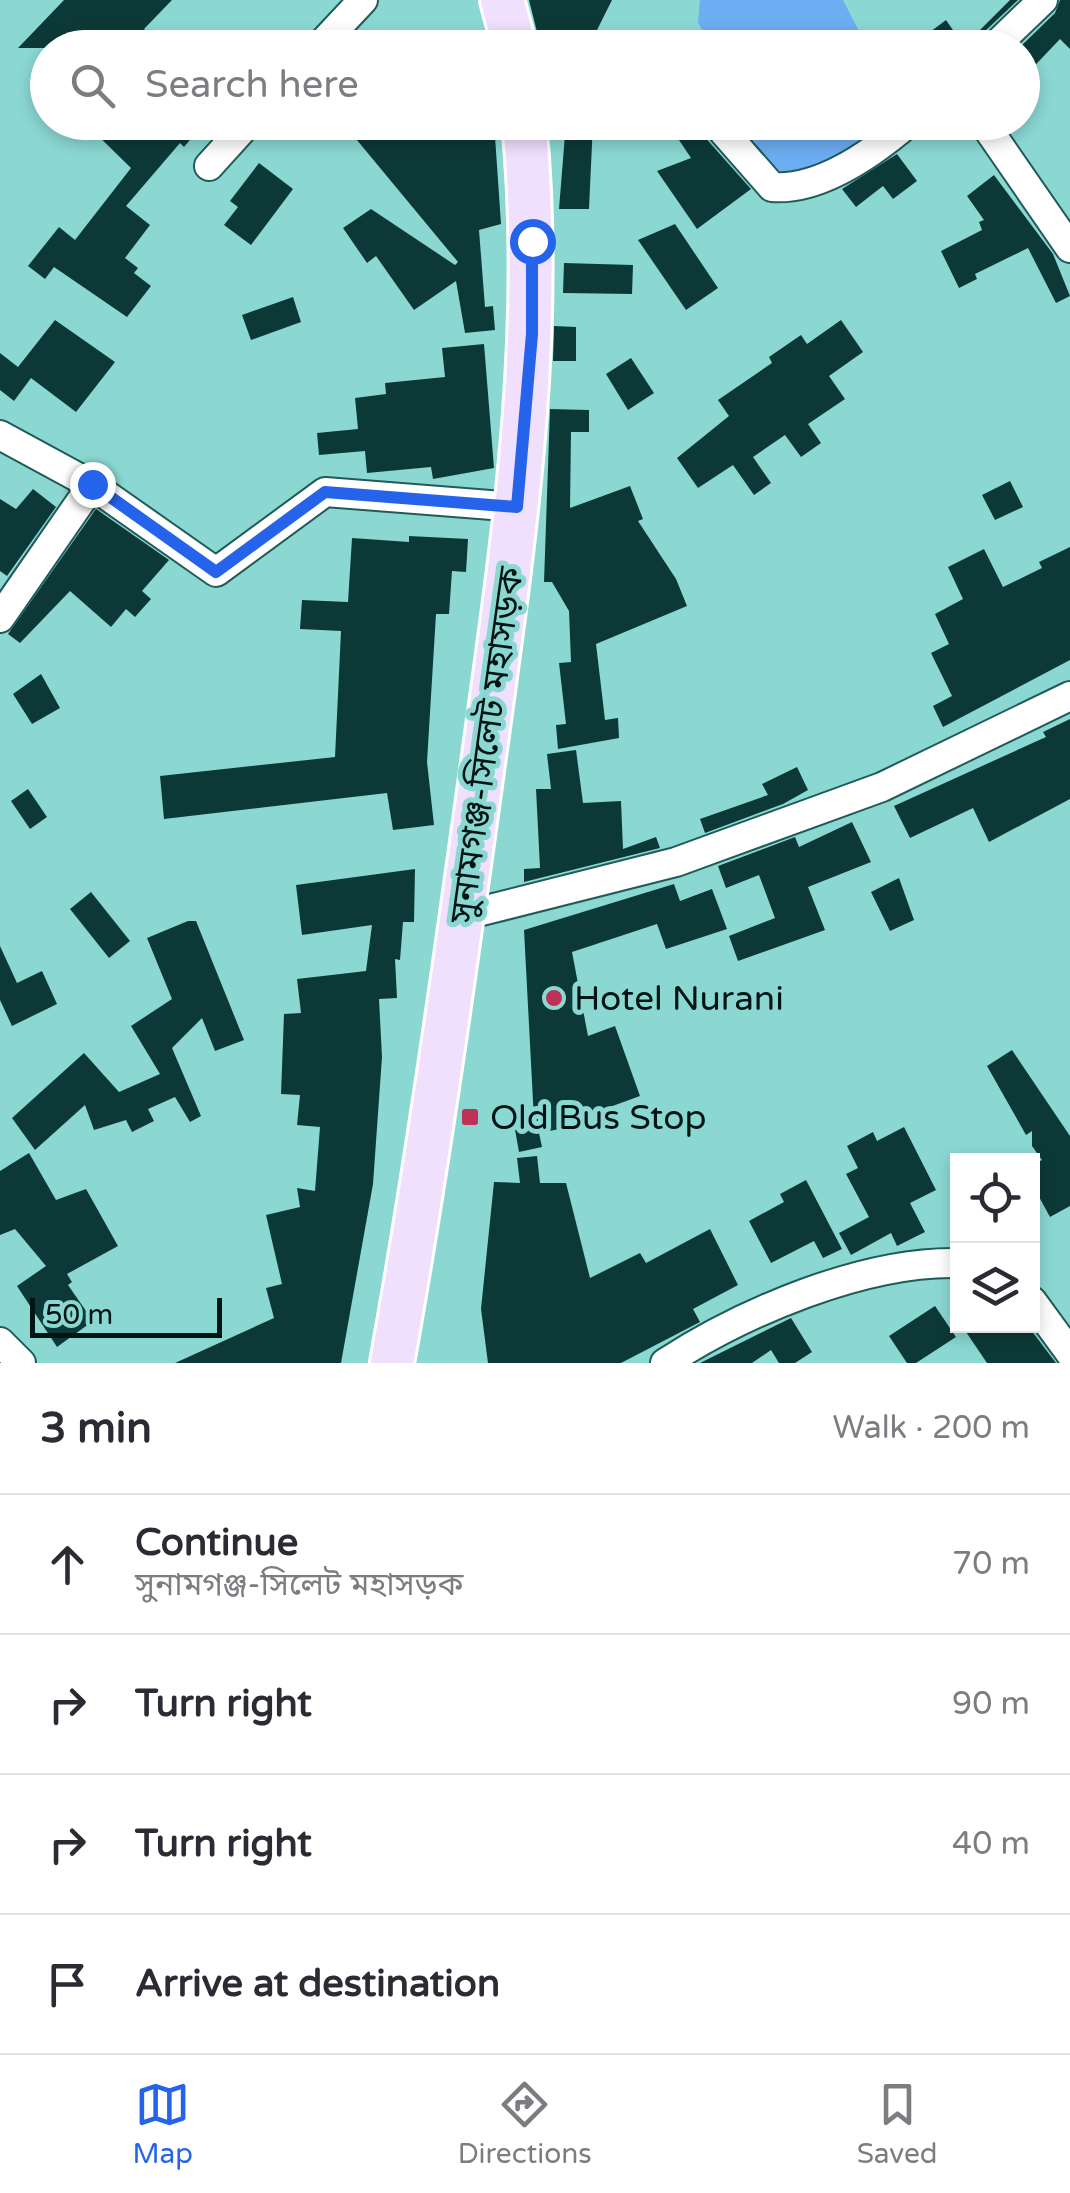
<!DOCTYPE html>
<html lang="en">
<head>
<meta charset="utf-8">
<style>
  body { margin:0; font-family:"Varela Round","Noto Sans Bengali",sans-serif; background:#f2f2f3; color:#2b2b33 }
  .controls { position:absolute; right:30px; bottom:30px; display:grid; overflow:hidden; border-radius:0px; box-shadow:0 5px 15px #0003 }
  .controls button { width:90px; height:90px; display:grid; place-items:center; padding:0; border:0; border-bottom:2px solid #e1e1e2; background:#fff; color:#2b2b33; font:50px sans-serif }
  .scale { position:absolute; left:30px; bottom:25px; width:192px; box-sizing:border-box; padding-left:10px; border:5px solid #001513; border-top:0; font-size:28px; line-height:35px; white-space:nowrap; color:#001513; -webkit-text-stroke:8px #8bd8d3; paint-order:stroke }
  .stop { position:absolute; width:30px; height:30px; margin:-22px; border:8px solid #2563eb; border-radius:50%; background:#fff }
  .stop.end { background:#2563eb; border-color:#fff; box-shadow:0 2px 10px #0008 }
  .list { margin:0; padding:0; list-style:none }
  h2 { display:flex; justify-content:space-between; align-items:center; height:130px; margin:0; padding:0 40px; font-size:42px }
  h2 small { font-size:32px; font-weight:400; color:#7c7c81 }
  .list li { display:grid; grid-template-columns:65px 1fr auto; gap:30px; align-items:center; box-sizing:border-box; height:140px; padding:0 40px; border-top:2px solid #e1e1e2 }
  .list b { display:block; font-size:38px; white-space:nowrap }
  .list p { margin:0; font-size:32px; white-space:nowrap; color:#7c7c81 }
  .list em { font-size:32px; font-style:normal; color:#7c7c81 }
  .icon { flex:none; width:55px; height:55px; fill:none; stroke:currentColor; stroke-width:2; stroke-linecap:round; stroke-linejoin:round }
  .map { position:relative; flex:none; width:1070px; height:1363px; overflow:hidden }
  .search { position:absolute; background:#fff; box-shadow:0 5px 15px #0003; left:30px; right:30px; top:30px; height:110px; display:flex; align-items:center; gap:25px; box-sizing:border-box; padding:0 35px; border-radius:55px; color:#7c7c81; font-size:38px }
  .sheet { height:690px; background:#fff }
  nav { display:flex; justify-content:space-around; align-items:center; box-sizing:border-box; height:140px; border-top:2px solid #e1e1e2; background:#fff; font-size:28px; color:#7c7c81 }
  nav a { display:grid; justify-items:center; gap:5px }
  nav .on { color:#2563eb }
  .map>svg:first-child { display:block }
  .water { fill:#6dadf1 }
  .building { fill:#0c3937 }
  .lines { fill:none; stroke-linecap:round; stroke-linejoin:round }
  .minor-casing { stroke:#1f5b58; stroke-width:32 }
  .primary-casing { stroke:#fff; stroke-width:48 }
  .minor { stroke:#fff; stroke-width:28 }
  .primary { stroke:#f0dffd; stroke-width:42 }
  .route { stroke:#2563eb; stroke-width:12 }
  .poi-dot { fill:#c03156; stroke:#8bd8d3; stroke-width:4 }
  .labels { text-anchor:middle; stroke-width:10; stroke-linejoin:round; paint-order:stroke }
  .street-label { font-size:35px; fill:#001513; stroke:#8bd8d3 }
  .poi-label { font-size:35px; fill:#001513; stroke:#8bd8d3; text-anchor:start }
</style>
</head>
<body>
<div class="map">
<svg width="1070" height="1363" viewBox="0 0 1070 1363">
  <rect width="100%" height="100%" fill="#8bd8d3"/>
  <g class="water">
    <path d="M700,0H843L867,47H713L698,23Z"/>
    <path d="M740,123H888C861,145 802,194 767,163C756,154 748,135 740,123Z"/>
  </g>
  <g class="building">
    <path d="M64,0H172L144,29L166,48H88L78,37L67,48H18Z"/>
    <path d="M529,0H612L588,48H553L537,32Z"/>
    <path d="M1010,0H1018L981,35L976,48H934L926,35L946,20L964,46Z"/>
    <path d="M1060,0H1070V49L1060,39L1022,79V48H1019L1055,13Z"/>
    <path d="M84,122H205L184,147L180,143L126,206L150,225L125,258L138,268L134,273L151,286L127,317L54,267L45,279L28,266L59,227L75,240L131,168Z"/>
    <path d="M342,122H494L501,224L479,230L485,307L493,306L495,330L465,333L456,281L414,310L376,256L367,263L343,228L371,209L455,265L458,262Z"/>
    <path d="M566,122H593L589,209H559Z"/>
    <path d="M692,122H698L702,134L751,189L697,229L657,171L691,158L675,134Z"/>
    <path d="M897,154L917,181L893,199L883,186L856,207L842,189Z"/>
    <path d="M259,163L293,189L251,245L224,225L238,207L230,201Z"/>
    <path d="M994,175L1053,254L1070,296L1056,303L1028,248L975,274L977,279L959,288L941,251L982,230L979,222L984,220L967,196Z"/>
    <path d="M675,224L718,288L686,310L638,240Z"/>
    <path d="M564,263L633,265L632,294L563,293Z"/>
    <path d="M293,297L301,322L251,340L242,315Z"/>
    <path d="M55,320L115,362L76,412L31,378L14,401L0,390V353L18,367Z"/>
    <path d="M841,320L863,352L829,376L845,399L808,424L821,443L801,457L785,435L753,457L771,483L754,495L733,465L698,488L677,458L729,416L718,400L772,363L769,357L801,335L807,344Z"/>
    <path d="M554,326L576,327V361H553Z"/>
    <path d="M484,344L494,468L433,479L431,467L367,473L365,451L319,455L317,433L358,429L355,398L386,394L385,383L445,377L442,348Z"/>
    <path d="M631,358L654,393L628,410L606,374Z"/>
    <path d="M550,409L589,410V432H571L570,508L630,486L643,519L638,521L676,579L687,606L596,644L605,720L618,718L619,738L558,749L556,725L566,724L559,663L571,662L569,611L552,582H544Z"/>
    <path d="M1010,481L1023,507L995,520L982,495Z"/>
    <path d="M33,489L56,507L7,576L0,571V499L16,509Z"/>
    <path d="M96,509L169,560L142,591L151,599L135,617L126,609L111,627L70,591L20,643L8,634Z"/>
    <path d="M409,536L468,539L466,572L452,571L449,614H436L427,762L434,825L393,830L387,793L164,819L160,776L335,757L341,631L300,629L302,600L348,602L352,538L409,542Z"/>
    <path d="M1070,547V660L943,727L933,706L952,696L931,653L949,644L935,614L963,599L948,567L984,549L1003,587L1042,568L1039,562Z"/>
    <path d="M41,674L60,708L32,724L13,694Z"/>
    <path d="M1070,719V799L989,842L973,808L910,838L894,806L1046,737L1043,732Z"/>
    <path d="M576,750L583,803L621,801L623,849L656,837L660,848L524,882V869L540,868L536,789H551L547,754Z"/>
    <path d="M797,767L808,790L783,804L705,833L700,819L768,795L762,784Z"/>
    <path d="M28,789L47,817L30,829L11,801Z"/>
    <path d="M852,822L871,862L808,887L825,930L738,961L729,936L775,918L759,875L726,888L718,866L795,837L799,847Z"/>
    <path d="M415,869L414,922H403L400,960L395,959L397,998L379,999L382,1057L373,1184L341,1363H175L274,1318L266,1288L282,1284L266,1215L300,1207L297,1188L315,1191L320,1127L297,1125L300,1095L281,1094L284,1014L301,1013L297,979L366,971L372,925L302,935L296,885Z"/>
    <path d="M899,878L914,920L890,931L871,892Z"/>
    <path d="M674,884L680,901L712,889L727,929L666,949L657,924L572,952L588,1036L615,1026L640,1096L588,1115L590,1123L539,1133L542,1147L519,1152L514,1124L534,1120L524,930Z"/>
    <path d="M91,892L130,941L109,958L70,909Z"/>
    <path d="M188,921H196L244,1040L215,1051L202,1018L172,1048L201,1116L190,1122L175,1097L148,1109L154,1121L132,1132L126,1120L94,1130L85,1105L35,1150L12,1118L84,1053L119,1092L160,1074L131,1026L172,999L147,938Z"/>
    <path d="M0,946L17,983L42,971L57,1004L12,1026L0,1000Z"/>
    <path d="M1012,1050L1070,1136V1206L1050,1217L1032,1184V1165L1042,1160L1032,1146V1131L1026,1135L987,1066Z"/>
    <path d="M904,1127L936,1190L910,1203L925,1232L897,1246L891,1233L851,1255L839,1233L869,1217L846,1174L858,1168L847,1146L873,1132L877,1141Z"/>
    <path d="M29,1153L56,1200L86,1189L118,1246L67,1274L72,1282L68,1285L93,1321L57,1347L17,1286L46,1266L15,1229L0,1235V1171Z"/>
    <path d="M537,1156L540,1183H566L590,1278L640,1253L646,1263L710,1229L738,1285L693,1309L700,1322L621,1363H488L481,1309L494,1182L520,1183L517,1158Z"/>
    <path d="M806,1180L842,1249L823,1258L814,1241L771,1263L749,1221L784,1202L780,1194Z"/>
    <path d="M935,1306L956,1337L916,1363H907L889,1336Z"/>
    <path d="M791,1318L812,1352L795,1363H779L771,1350L752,1363H700Z"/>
    <path d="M962,1326H1028L1056,1363H987Z"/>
  </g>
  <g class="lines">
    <defs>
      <g id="minor">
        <path d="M318,48L363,0"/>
        <path d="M993,48L1043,0"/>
        <path d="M715,122L772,187C820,191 874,152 909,122"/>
        <path d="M983,122L1070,248"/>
        <path d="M209,166L249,122"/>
        <path d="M0,435L92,485"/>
        <path d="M0,618L92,485L216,572L325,492L517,507"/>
        <path d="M462,916L676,862L882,787L1070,696"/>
        <path d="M1032,1301L1070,1353"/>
        <path d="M0,1342L21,1363"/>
        <path d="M665,1363C744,1312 863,1261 958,1263"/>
      </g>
      <g id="primary">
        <path d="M502,0L515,48"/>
        <path d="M392,1363C428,1162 456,959 484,756C513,545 545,336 524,122"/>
      </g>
    </defs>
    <use href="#minor" class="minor-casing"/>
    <use href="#primary" class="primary-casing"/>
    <use href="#minor" class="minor"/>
    <use href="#primary" class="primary"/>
  </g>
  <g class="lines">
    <path class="route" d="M92,484L216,572L325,492L517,507L532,334V241"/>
  </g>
  <g class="poi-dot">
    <circle cx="554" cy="998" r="10"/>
    <rect x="460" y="1107" width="20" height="20" rx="5"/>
  </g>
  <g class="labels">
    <g class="street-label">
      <text transform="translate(486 745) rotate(-82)" y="12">সুনামগঞ্জ-সিলেট মহাসড়ক</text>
    </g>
    <g class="poi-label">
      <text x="574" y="1010">Hotel Nurani</text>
      <text x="490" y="1129">Old Bus Stop</text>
    </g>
  </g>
</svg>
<div class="controls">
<button><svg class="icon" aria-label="locate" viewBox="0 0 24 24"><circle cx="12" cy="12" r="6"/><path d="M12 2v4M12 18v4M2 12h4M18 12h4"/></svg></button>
<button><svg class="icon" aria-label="layers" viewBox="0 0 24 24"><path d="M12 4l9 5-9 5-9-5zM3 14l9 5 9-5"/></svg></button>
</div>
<div class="scale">50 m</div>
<div class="stop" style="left:532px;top:241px"></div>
<div class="stop end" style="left:92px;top:484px"></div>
<div class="search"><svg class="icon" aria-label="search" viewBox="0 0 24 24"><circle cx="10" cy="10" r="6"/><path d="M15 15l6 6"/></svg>Search here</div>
</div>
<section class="sheet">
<h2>3 min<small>Walk · 200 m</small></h2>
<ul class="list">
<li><svg class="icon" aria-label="ahead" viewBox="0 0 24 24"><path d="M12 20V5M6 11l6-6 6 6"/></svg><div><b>Continue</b><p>সুনামগঞ্জ-সিলেট মহাসড়ক</p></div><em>70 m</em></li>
<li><svg class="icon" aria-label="right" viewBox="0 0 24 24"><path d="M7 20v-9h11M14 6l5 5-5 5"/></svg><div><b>Turn right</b></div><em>90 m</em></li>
<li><svg class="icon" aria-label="right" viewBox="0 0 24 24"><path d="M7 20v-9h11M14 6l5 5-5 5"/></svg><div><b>Turn right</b></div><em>40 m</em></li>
<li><svg class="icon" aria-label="arrive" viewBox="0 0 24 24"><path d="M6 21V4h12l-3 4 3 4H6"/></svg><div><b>Arrive at destination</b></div></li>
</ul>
</section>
<nav>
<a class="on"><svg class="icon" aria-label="map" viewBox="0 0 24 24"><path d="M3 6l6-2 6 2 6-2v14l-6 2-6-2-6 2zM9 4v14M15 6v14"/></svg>Map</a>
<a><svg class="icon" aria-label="directions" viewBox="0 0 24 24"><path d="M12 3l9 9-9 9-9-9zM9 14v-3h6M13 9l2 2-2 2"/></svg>Directions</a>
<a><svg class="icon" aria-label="saved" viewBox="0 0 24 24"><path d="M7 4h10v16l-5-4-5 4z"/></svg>Saved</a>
</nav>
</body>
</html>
